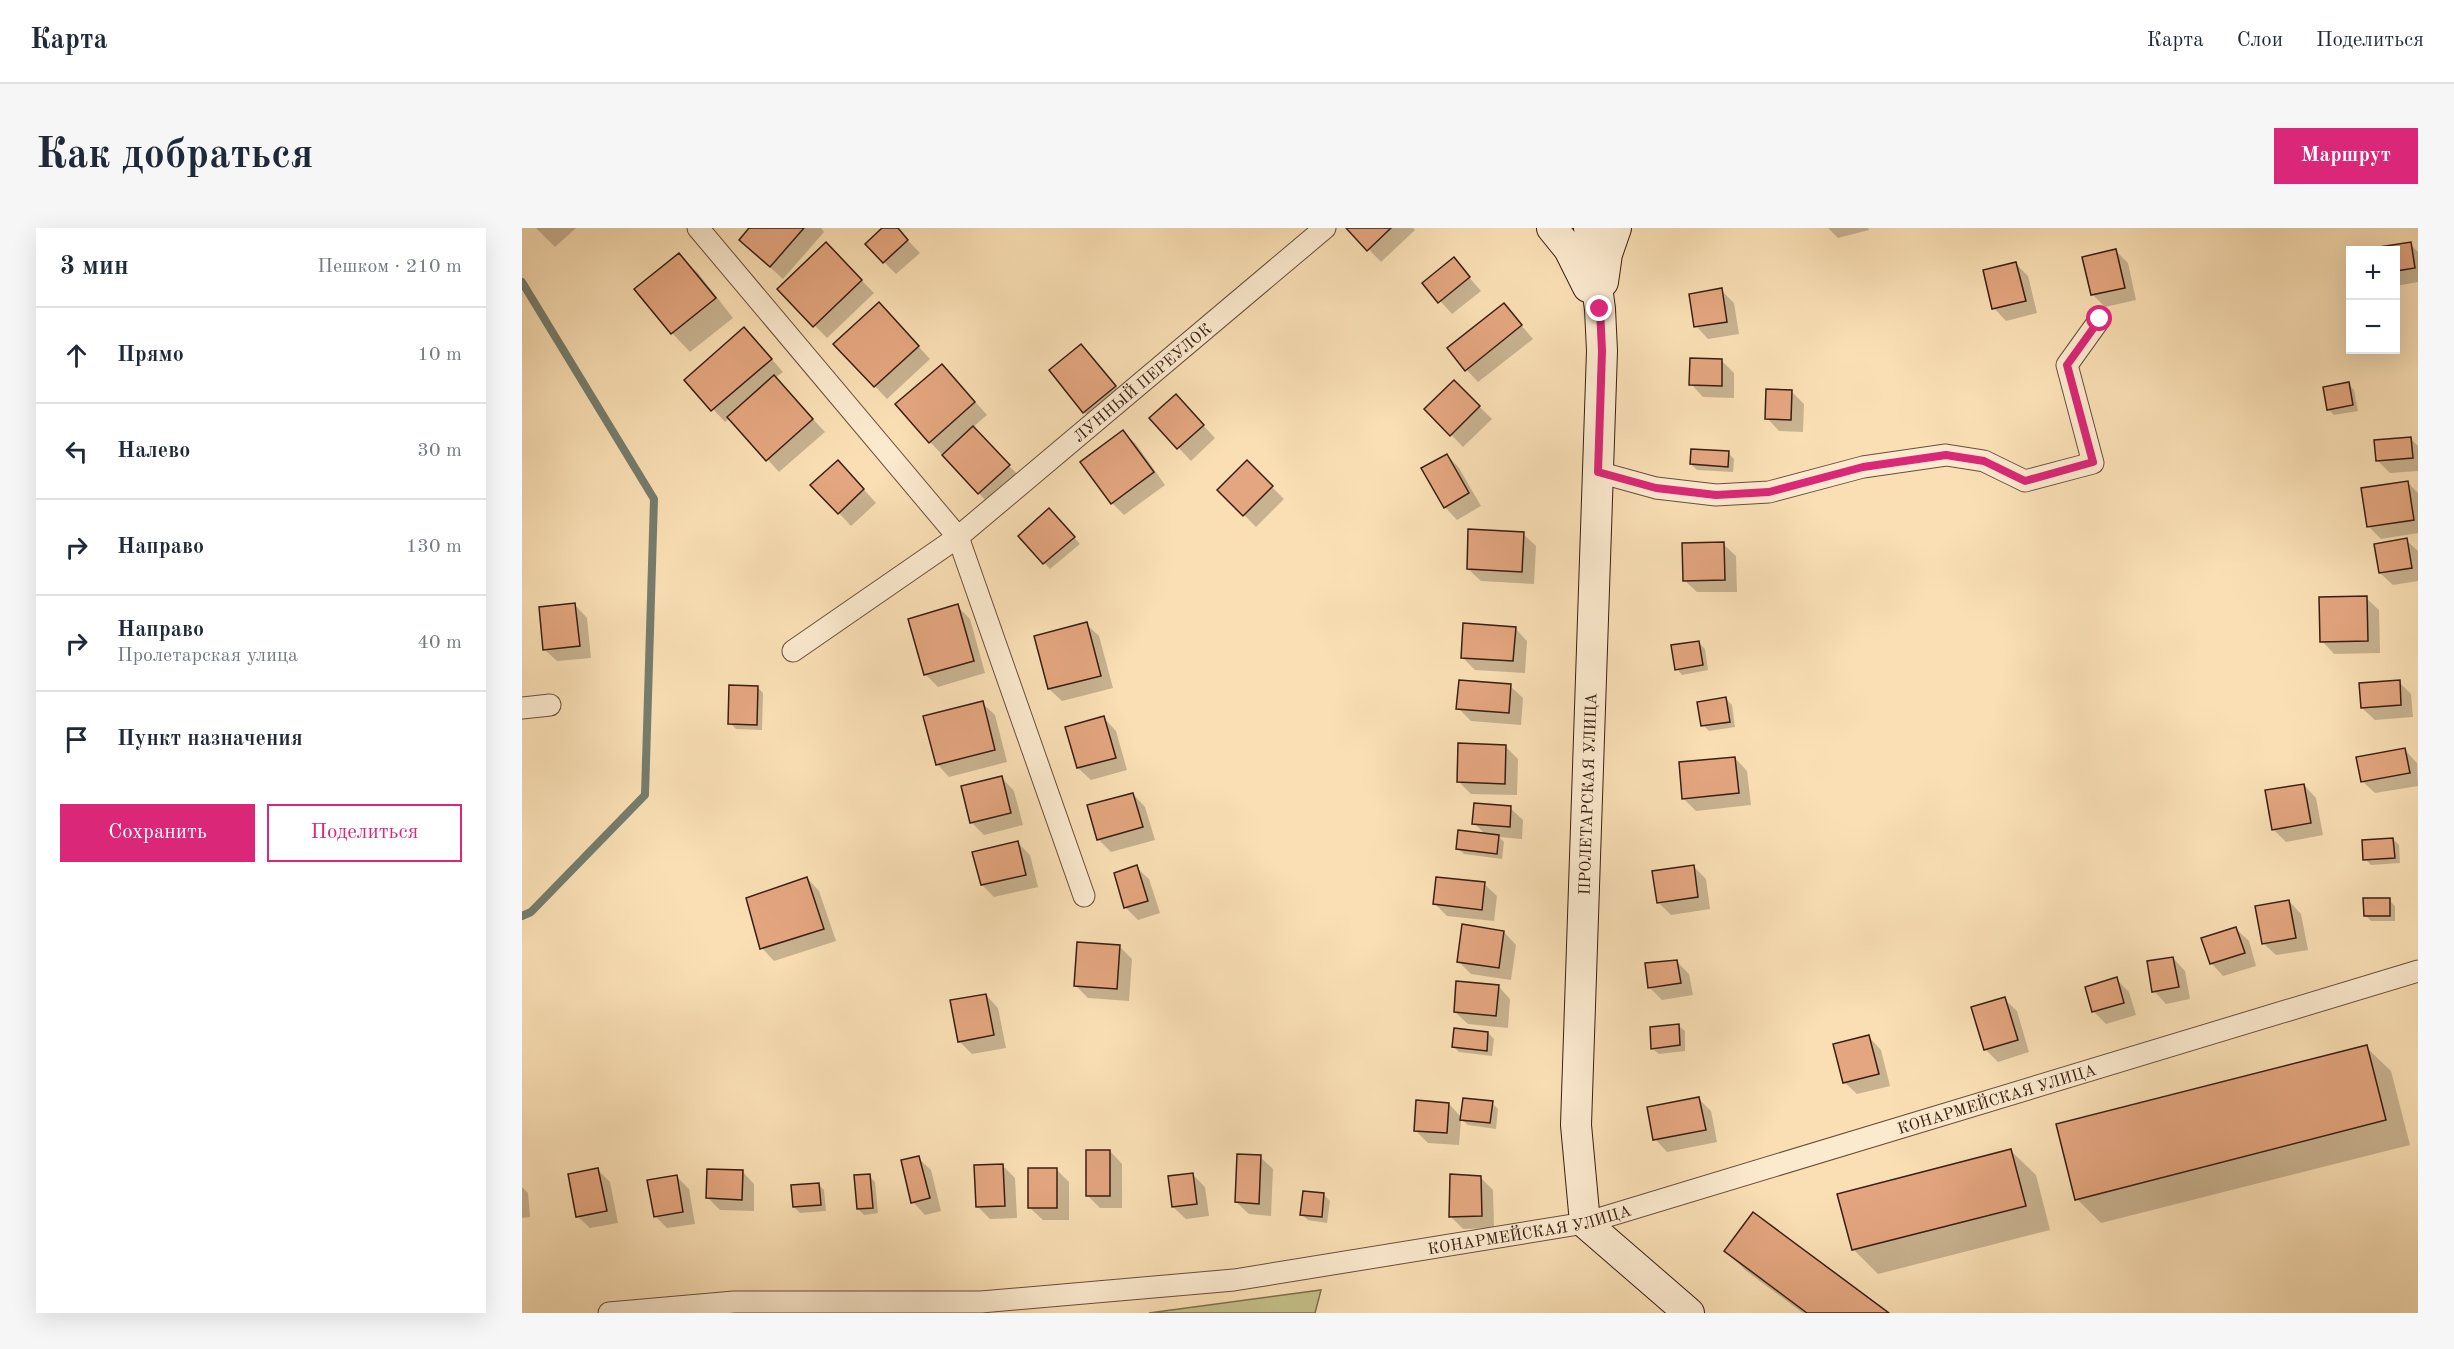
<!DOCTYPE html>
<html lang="ru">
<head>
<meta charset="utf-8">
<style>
  body { margin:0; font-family:"Old Standard TT",serif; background:#f6f6f7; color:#1f2937 }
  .controls { position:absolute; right:18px; top:18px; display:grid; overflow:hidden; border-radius:0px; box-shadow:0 6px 24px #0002 }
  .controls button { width:54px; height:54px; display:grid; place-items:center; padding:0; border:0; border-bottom:2px solid #e0e1e3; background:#fff; color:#1f2937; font:30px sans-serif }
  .stop { position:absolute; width:18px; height:18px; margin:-14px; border:4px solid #db2777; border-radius:50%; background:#fff }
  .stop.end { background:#db2777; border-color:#fff; box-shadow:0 2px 6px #0008 }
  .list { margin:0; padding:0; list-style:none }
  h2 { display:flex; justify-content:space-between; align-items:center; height:78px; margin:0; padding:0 24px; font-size:26px }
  h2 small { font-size:20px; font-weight:400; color:#747a83 }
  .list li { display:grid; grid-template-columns:39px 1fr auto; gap:18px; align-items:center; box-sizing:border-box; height:96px; padding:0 24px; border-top:2px solid #e0e1e3 }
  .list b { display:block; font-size:22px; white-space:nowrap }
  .list p { margin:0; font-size:20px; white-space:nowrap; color:#747a83 }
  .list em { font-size:20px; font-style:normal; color:#747a83 }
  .actions { display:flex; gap:12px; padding:18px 24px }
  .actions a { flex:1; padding:14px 0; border:2px solid #db2777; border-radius:0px; text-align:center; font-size:21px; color:#db2777 }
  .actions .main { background:#db2777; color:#fff }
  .icon { flex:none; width:33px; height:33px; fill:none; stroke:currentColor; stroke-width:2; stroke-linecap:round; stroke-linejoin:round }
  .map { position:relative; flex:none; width:1896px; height:1085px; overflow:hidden; border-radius:0px }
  header { display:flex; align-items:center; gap:36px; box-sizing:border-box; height:84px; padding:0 30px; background:#fff; border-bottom:2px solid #e0e1e3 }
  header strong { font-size:28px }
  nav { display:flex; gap:33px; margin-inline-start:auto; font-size:21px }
  .intro { display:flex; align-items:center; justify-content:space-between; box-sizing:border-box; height:144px; padding:0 36px }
  h1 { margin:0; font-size:42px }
  .button { padding:15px 27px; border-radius:0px; background:#db2777; color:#fff; font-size:21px; font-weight:700 }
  main { display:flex; gap:36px; padding:0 36px }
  aside { flex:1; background:#fff; border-radius:0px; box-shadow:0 6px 24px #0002 }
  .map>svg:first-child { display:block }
  .green { fill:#c5c089; stroke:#7f6f4e; stroke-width:1.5 }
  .shadow { fill:#0003 }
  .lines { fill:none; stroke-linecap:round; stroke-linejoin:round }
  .stream { stroke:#767d6e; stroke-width:8 }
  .building { fill:#e4a680; stroke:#391e12; stroke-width:1.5 }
  .street-casing { stroke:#694e3b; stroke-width:23 }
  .secondary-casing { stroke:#391e12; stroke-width:32 }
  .street { stroke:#fceacf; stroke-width:21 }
  .secondary { stroke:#fceacf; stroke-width:30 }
  .route { stroke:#db2777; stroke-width:8 }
  .labels { text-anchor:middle; stroke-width:6; stroke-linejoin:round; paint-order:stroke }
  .street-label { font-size:16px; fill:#391e12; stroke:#fceacf }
</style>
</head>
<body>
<header>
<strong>Карта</strong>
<nav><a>Карта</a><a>Слои</a><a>Поделиться</a></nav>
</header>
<div class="intro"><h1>Как добраться</h1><a class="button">Маршрут</a></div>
<main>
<aside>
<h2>3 мин<small>Пешком · 210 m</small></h2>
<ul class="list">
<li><svg class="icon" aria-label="ahead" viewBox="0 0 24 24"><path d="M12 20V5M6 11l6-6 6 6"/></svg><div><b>Прямо</b></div><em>10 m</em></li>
<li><svg class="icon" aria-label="left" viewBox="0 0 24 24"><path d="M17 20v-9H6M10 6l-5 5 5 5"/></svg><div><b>Налево</b></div><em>30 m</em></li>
<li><svg class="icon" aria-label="right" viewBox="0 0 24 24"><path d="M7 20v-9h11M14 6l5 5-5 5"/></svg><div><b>Направо</b></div><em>130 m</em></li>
<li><svg class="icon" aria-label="right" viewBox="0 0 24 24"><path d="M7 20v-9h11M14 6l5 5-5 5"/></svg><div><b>Направо</b><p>Пролетарская улица</p></div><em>40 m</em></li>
<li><svg class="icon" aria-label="arrive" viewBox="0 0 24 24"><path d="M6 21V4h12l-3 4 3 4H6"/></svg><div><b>Пункт назначения</b></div></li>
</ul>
<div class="actions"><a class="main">Сохранить</a><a>Поделиться</a></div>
</aside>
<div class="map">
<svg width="1896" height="1085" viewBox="0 0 1896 1085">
  <rect width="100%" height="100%" fill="#fadfb5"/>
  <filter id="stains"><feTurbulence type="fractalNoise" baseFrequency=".00333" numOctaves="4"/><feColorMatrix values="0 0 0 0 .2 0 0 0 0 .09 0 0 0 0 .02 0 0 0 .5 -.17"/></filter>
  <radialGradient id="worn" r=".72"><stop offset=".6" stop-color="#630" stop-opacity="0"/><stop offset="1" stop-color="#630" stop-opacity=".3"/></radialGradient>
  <path class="green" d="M799,1062L793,1085H627Z"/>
  <g class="shadow">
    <path d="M14,0H54L33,19Z"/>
    <path d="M229,0H299L302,4L261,51L231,24Z"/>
    <path d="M362,0H374L398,25L374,46L362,34Z"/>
    <path d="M826,0H891L893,2L859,34Z"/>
    <path d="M1306,0H1346L1347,2L1316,10Z"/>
    <path d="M304,16L352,65L305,110L257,61Z"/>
    <path d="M1888,16L1896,24V54L1874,58V22H1853Z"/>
    <path d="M1593,22L1606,35L1614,72L1583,79L1571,67L1562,30Z"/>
    <path d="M157,27L176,45L211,90L168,124L150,105Z"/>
    <path d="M931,31L959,63L930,86L902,55Z"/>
    <path d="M1494,36L1506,48L1515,85L1484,93L1472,80Z"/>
    <path d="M1199,62L1212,75L1217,106L1186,111L1174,98Z"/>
    <path d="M982,77L1011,111L956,154L944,141Z"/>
    <path d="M369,89L408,131L365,171L313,116Z"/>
    <path d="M234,113L261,144L253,150L303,204L257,244L208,190L203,194L164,152Z"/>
    <path d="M559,118L605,171L575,196L562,184Z"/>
    <path d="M1200,133L1212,145V170L1181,169L1169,156Z"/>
    <path d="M432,150L465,187L450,200L500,251L469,278L408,214Z"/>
    <path d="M932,154L970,191L941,219L904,181Z"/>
    <path d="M1826,156L1832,162L1836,183L1812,187L1806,181Z"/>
    <path d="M1270,164L1282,176L1281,204L1257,203L1245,190Z"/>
    <path d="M666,181L693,210L669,233L629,190Z"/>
    <path d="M601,204L614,216L643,257L602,287L590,275Z"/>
    <path d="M1888,210L1896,218V243L1868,245L1856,233Z"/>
    <path d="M1206,225L1212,231L1211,244L1175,242L1169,236Z"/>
    <path d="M925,227L937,240L959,278L935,292L923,279Z"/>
    <path d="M725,234L762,271L734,299L697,262Z"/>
    <path d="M328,246L354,275L329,298L291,257Z"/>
    <path d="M1886,255L1896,265V305L1859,311L1846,298Z"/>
    <path d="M533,287L558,316L528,341L498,308Z"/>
    <path d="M1001,306L1014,318L1012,356L959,353L946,341Z"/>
    <path d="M1884,312L1896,323V353L1871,357L1858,345Z"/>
    <path d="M1201,316L1214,328L1215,364H1175L1162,352Z"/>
    <path d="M1844,370L1857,382L1858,425L1812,426L1800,413Z"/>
    <path d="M53,377L65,390L69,430L35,433L22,421Z"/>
    <path d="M435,378L448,391L463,445L416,459L404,447L388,392Z"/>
    <path d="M564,396L577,408L591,460L540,473L527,461L514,409Z"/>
    <path d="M993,400L1005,413L1003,445L953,442L940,429Z"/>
    <path d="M1177,415L1183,421L1186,442L1160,447L1155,441Z"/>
    <path d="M1877,454L1889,466L1891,489L1853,492L1840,480Z"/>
    <path d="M988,458L1001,470L999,497L949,493L936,480Z"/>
    <path d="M235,459L241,465L240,502L214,501L208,495Z"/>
    <path d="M1204,471L1210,477L1213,499L1187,503L1181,497Z"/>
    <path d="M460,475L473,487L485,534L427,549L415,536Z"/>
    <path d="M582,490L594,503L605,542L569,552L556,540L545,500Z"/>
    <path d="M984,519L996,531L995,567L949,566L936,553Z"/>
    <path d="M1883,522L1895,535L1896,558L1853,565L1840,553Z"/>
    <path d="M1213,530L1225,543L1229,577L1174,583L1161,570Z"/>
    <path d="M480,550L492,563L501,597L462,607L449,594Z"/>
    <path d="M1782,557L1794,570L1801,607L1764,614L1751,601Z"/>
    <path d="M611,566L623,579L633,612L589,624L576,611Z"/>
    <path d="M988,580L1001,592L1000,611L977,609L982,614L980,631L942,626L936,620L964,607L952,595Z"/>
    <path d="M1871,611L1877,617L1878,635L1849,637L1843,631Z"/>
    <path d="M496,615L508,627L516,659L472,669L460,657Z"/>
    <path d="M1171,638L1184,651L1188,681L1149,687L1137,675Z"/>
    <path d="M614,639L627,651L638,685L616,692L603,679Z"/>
    <path d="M285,650L297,663L314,713L252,733L240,720Z"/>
    <path d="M962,656L975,668L972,693L925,688L912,675Z"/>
    <path d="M1867,672L1873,678V693H1849L1843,687Z"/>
    <path d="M1767,673L1779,686L1786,722L1754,727L1741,715Z"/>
    <path d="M1714,701L1727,713L1734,738L1701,748L1689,735Z"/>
    <path d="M982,704L994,717L989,752L949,746L936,733Z"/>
    <path d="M597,718L610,731L607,773L566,770L554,758Z"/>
    <path d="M1651,730L1663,743L1668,771L1644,776L1632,763Z"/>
    <path d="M1154,733L1167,746L1171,767L1140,772L1127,759Z"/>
    <path d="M1594,751L1607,764L1614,787L1584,796L1572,784Z"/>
    <path d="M976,758L988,771L986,800L946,796L933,784Z"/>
    <path d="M464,767L476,780L484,820L450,826L437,813Z"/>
    <path d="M1482,771L1495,783L1507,824L1476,834L1463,821Z"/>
    <path d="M1157,798L1163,803V823L1137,826L1131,821Z"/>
    <path d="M966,805L972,811L970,828L937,824L931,818Z"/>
    <path d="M1347,809L1359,822L1368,858L1335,866L1322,854Z"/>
    <path d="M1844,819L1869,843L1888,917L1579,995L1555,971Z"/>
    <path d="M1177,871L1189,883L1195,914L1145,924L1133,911Z"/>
    <path d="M970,875L976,881L974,901L946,897L939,891L937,917L906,915L893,902L927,876L940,890Z"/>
    <path d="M588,923L600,936V980H578L565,967Z"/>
    <path d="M1489,923L1514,947L1528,1002L1356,1046L1331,1021Z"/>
    <path d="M738,929L751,941L749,988L727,986L714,974Z"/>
    <path d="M396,930L409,942L419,983L403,987L391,974Z"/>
    <path d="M480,937L493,950L495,990L468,991L455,978Z"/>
    <path d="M534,941L547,954V992H521L508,980Z"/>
    <path d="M76,942L88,954L96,995L68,1000L55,988Z"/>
    <path d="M220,943L232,956V983L198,982L186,970Z"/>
    <path d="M670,946L683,959L687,988L664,991L651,979Z"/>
    <path d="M154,948L167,961L173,996L145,1000L133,988Z"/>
    <path d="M347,948L353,954L356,985L342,987L336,981Z"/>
    <path d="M958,949L971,962L972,1000L941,1001L928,988Z"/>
    <path d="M296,956L302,962L304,983L278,985L272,979Z"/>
    <path d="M0,959L6,965L8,989L0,990Z"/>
    <path d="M802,967L808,973L805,995L786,992L780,987Z"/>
    <path d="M1204,1023L1364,1085H1281L1223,1042Z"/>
  </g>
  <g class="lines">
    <path class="stream" d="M0,54L132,271L123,567L9,684L0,688"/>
  </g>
  <g class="building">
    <path d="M227,0H282L248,39L217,12Z"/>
    <path d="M360,0H376L386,12L361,35L343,16Z"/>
    <path d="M824,0H869L845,23Z"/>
    <path d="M304,14L340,52L291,99L255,61Z"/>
    <path d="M1889,14L1893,40L1874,43V22H1851V20Z"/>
    <path d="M1594,21L1603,60L1569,67L1560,29Z"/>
    <path d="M157,25L194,70L149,106L112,61Z"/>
    <path d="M932,29L948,49L916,75L900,55Z"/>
    <path d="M1494,34L1504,73L1470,81L1461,42Z"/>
    <path d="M1200,60L1205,94L1172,99L1167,66Z"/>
    <path d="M357,74L397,118L352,159L311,116Z"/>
    <path d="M982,75L1000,97L943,143L925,120Z"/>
    <path d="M222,99L250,131L189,183L162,152Z"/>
    <path d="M559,116L594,158L561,185L527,142Z"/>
    <path d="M1168,130L1200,131V158L1167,157Z"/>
    <path d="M420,136L453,174L407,215L373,176Z"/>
    <path d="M252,147L291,191L244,233L205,189Z"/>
    <path d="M932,152L958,178L928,208L902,181Z"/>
    <path d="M1827,154L1831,177L1805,182L1801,159Z"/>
    <path d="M1244,161L1270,162L1269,192L1243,191Z"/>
    <path d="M654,166L682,197L655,221L627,190Z"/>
    <path d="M451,198L488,237L456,266L420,227Z"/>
    <path d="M601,202L632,244L589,276L558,234Z"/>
    <path d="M1889,209L1891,230L1854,233L1852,212Z"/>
    <path d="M1169,221L1207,223L1206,239L1168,236Z"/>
    <path d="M925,226L947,265L922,280L899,240Z"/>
    <path d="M316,232L342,261L316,286L288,257Z"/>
    <path d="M725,232L751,258L721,288L695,262Z"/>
    <path d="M1886,253L1892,292L1845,299L1839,260Z"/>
    <path d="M527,280L553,309L521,336L496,308Z"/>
    <path d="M946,301L1002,304L1000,344L945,341Z"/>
    <path d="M1885,310L1890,340L1857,345L1852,316Z"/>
    <path d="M1202,314L1203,352L1161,353L1160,315Z"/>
    <path d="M1845,368L1846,413L1798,414L1797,369Z"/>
    <path d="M53,375L58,418L21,422L17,379Z"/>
    <path d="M436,376L452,433L402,447L386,391Z"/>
    <path d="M565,394L579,448L526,461L512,408Z"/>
    <path d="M941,395L994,399L991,433L939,430Z"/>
    <path d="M1177,413L1181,437L1153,442L1149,417Z"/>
    <path d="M937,452L989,456L987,485L934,481Z"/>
    <path d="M1878,452L1879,477L1839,480L1837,455Z"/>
    <path d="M207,457L236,458L235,497L206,496Z"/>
    <path d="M1204,469L1208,494L1179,498L1175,474Z"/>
    <path d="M461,473L473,522L414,537L401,488Z"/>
    <path d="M582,488L594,530L555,540L543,499Z"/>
    <path d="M936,515L984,517L983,556L935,554Z"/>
    <path d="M1883,520L1888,545L1839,554L1834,529Z"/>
    <path d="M1213,529L1217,565L1160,571L1157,534Z"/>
    <path d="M480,548L489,585L448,595L439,558Z"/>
    <path d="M1782,556L1789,595L1750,602L1743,562Z"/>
    <path d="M611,565L621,599L575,612L565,577Z"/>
    <path d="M952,575L989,578L988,599L950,596Z"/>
    <path d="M936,602L977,607L975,626L934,621Z"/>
    <path d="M1871,610L1873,630L1841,632L1840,612Z"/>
    <path d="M496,613L504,647L459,657L450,624Z"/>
    <path d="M615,637L626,673L602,680L592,645Z"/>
    <path d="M1172,637L1176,669L1135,675L1130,643Z"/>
    <path d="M285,649L302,701L238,721L224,670Z"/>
    <path d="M914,649L963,654L960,682L911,676Z"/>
    <path d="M1841,670H1868V688H1842Z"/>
    <path d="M1767,672L1774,710L1740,716L1733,678Z"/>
    <path d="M940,696L982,703L977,740L935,734Z"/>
    <path d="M1714,699L1723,725L1688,736L1679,710Z"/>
    <path d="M555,714L598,717L595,761L552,758Z"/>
    <path d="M1651,729L1657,759L1630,764L1625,733Z"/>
    <path d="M1155,732L1159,755L1126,760L1123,735Z"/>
    <path d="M1595,749L1602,775L1570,784L1563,759Z"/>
    <path d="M934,753L977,757L974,788L932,784Z"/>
    <path d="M464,766L472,807L436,814L428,772Z"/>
    <path d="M1483,769L1496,812L1462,822L1449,779Z"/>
    <path d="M1157,796L1158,817L1129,821L1128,799Z"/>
    <path d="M932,800L966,804L965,823L930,819Z"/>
    <path d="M1347,807L1357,846L1321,855L1311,816Z"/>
    <path d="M1845,817L1864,892L1553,972L1534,896Z"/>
    <path d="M1177,869L1184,902L1131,912L1125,879Z"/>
    <path d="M941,870L971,873L968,895L938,892Z"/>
    <path d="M894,872L927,875L925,905L892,903Z"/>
    <path d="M1489,921L1504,978L1330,1022L1315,966Z"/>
    <rect x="564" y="922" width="24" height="46"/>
    <path d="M715,926L739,927L737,976L713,974Z"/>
    <path d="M397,928L408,970L389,975L379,932Z"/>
    <path d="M481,936L483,978L454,979L452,937Z"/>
    <path d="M76,940L85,983L54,989L46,946Z"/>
    <rect x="506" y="940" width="29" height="40"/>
    <path d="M185,941L221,942L220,972L184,970Z"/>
    <path d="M671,945L675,976L650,979L646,948Z"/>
    <path d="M348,946L351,980L335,981L332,947Z"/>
    <path d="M928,946L959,948L960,988L927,989Z"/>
    <path d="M155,947L161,984L132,989L125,952Z"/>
    <path d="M297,955L299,977L271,979L269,957Z"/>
    <path d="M781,963L802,965L800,989L778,987Z"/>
    <path d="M1231,984L1367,1085H1285L1202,1023Z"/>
  </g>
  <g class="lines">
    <defs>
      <g id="street">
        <path d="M176,0L436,309L562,668"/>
        <path d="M1076,244L1134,260L1194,267L1247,264L1341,239L1424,227L1462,233L1503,253L1571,235L1545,137L1578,91"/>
        <path id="s1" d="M271,423L436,309L803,0"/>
        <path d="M0,480L28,477"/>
        <path id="s2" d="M87,1085L212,1074H459L712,1052L1063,995L1896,743"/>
      </g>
      <g id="secondary">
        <path d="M1030,0L1047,21L1066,59"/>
        <path d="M1067,0L1078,81L1080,123L1054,897L1063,995L1167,1085"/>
        <path d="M1081,54L1085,26L1094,0"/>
      </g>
    </defs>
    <use href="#street" class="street-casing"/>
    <use href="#secondary" class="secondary-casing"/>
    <use href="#street" class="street"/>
    <use href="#secondary" class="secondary"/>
  </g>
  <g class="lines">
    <path class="route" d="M1078,81L1080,123L1076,244L1134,260L1194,267L1247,264L1341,239L1424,227L1462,233L1503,253L1571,234L1545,137L1578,91"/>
  </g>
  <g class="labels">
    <g class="street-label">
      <text dy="6" stroke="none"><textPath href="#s1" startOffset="441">ЛУННЫЙ ПЕРЕУЛОК</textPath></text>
      <text transform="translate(1065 566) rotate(-88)" y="6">ПРОЛЕТАРСКАЯ УЛИЦА</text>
      <text dy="6" stroke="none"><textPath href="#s2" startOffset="1412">КОНАРМЕЙСКАЯ УЛИЦА</textPath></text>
      <text dy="6" stroke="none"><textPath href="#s2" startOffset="926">КОНАРМЕЙСКАЯ УЛИЦА</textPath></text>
    </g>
  </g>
  <rect width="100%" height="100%" filter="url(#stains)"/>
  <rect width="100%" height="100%" fill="url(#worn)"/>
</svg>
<div class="controls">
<button>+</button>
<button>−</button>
</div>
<div class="stop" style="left:1578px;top:91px"></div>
<div class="stop end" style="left:1078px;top:81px"></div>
</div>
</main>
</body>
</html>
